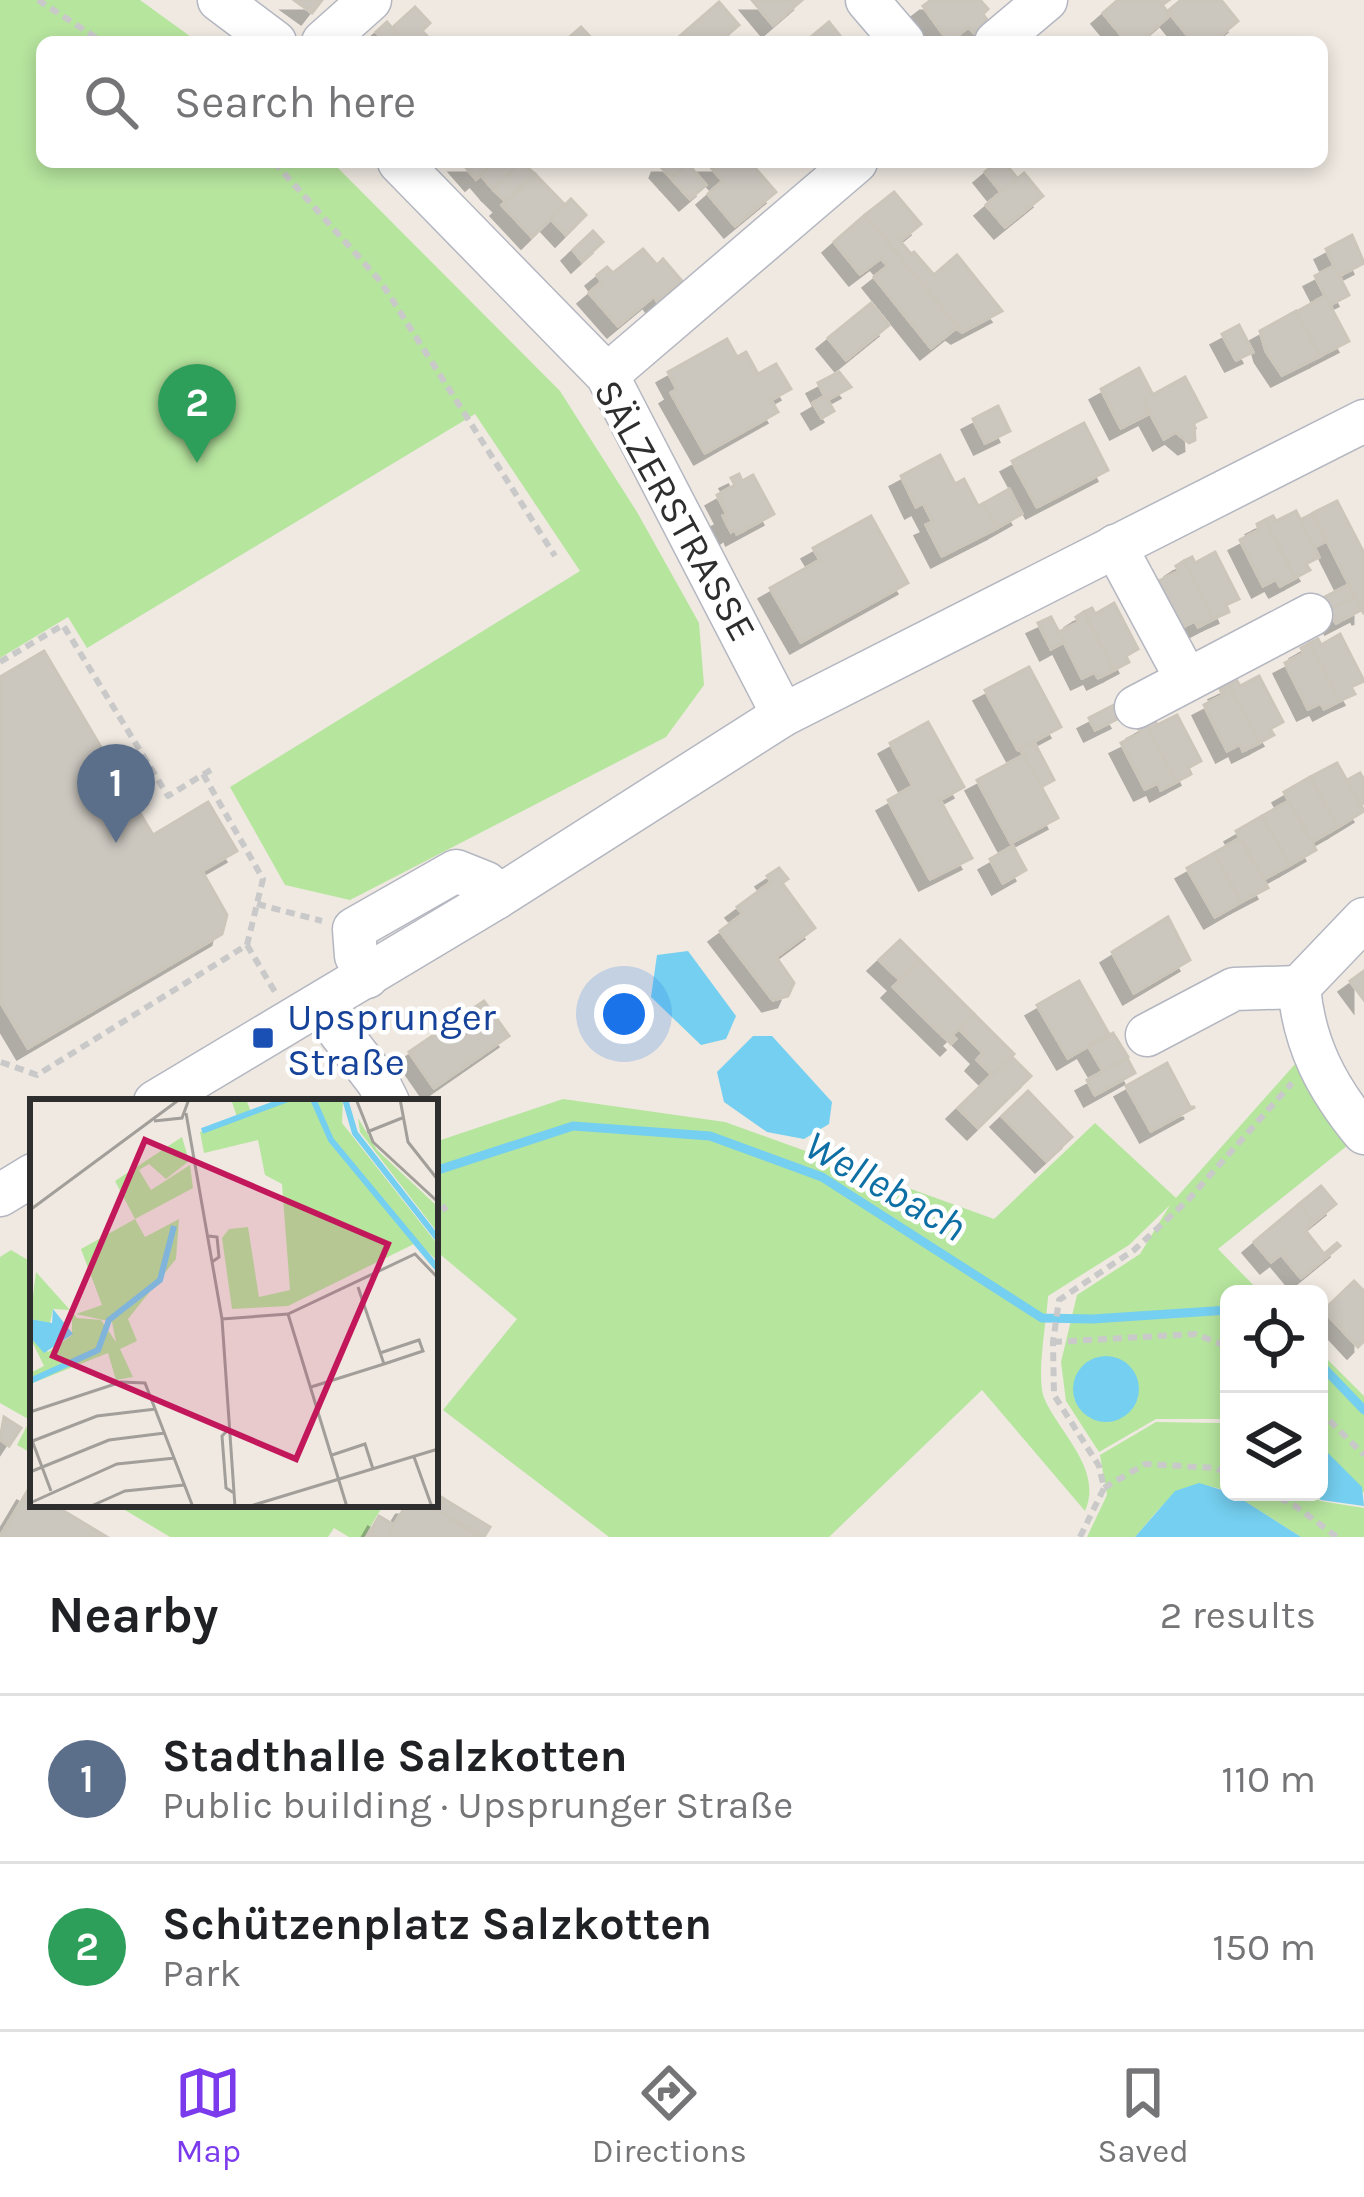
<!DOCTYPE html>
<html lang="en">
<head>
<meta charset="utf-8">
<style>
  body { margin:0; font-family:Karla,sans-serif; background:#f2f2f2; color:#202124 }
  .controls { position:absolute; right:36px; bottom:36px; display:grid; overflow:hidden; border-radius:18px; box-shadow:0 6px 18px #0003 }
  .controls button { width:108px; height:108px; display:grid; place-items:center; padding:0; border:0; border-bottom:3px solid #e0e0e0; background:#fff; color:#202124; font:60px sans-serif }
  .you { position:absolute; left:624px; top:1014px; width:42px; height:42px; margin:-30px; border:9px solid #fff; border-radius:50%; background:#1a73e8; box-shadow:0 0 0 18px #1a73e833 }
  .badge { display:grid; place-items:center; width:78px; height:78px; border-radius:50%; background:#7c3aed; color:#fff; font-size:39px; font-weight:700 }
  .pin { position:absolute; translate:-50% -99px; filter:drop-shadow(0 3px 6px #0008) }
  .pin::after { content:''; position:absolute; top:63px; width:42px; height:36px; background:inherit; clip-path:polygon(0 0,100% 0,50% 100%) }
  .list { margin:0; padding:0; list-style:none }
  h2 { display:flex; justify-content:space-between; align-items:center; height:156px; margin:0; padding:0 48px; font-size:51px }
  h2 small { font-size:39px; font-weight:400; color:#757577 }
  .list li { display:grid; grid-template-columns:78px 1fr auto; gap:36px; align-items:center; box-sizing:border-box; height:168px; padding:0 48px; border-top:3px solid #e0e0e0 }
  .list b { display:block; font-size:45px; white-space:nowrap }
  .list p { margin:0; font-size:39px; white-space:nowrap; color:#757577 }
  .list em { font-size:39px; font-style:normal; color:#757577 }
  .icon { flex:none; width:66px; height:66px; fill:none; stroke:currentColor; stroke-width:2; stroke-linecap:round; stroke-linejoin:round }
  .map { position:relative; flex:none; width:1364px; height:1537px; overflow:hidden }
  .search { position:absolute; background:#fff; box-shadow:0 6px 18px #0003; left:36px; right:36px; top:36px; height:132px; display:flex; align-items:center; gap:30px; box-sizing:border-box; padding:0 42px; border-radius:18px; color:#757577; font-size:45px }
  .sheet { height:492px; background:#fff }
  nav { display:flex; justify-content:space-around; align-items:center; box-sizing:border-box; height:168px; border-top:3px solid #e0e0e0; background:#fff; font-size:33px; color:#757577 }
  nav a { display:grid; justify-items:center; gap:6px }
  nav .on { color:#7c3aed }
  .map>svg:first-child { display:block }
  .green { fill:#b6e59e }
  .water { fill:#75cff0 }
  .lines { fill:none; stroke-linecap:round; stroke-linejoin:round }
  .stream { stroke:#75cff0; stroke-width:9 }
  .building { fill:#cbc7bf; stroke:#cbc5ba; stroke-width:3; filter:url(#shadow) }
  .minor-casing { stroke:#b4b7c1; stroke-width:45 }
  .path { stroke:#c9c9c9; stroke-width:6; stroke-dasharray:9 6; stroke-linecap:butt }
  .minor { stroke:#fff; stroke-width:42 }
  .transit-dot { fill:#1a4fb4; stroke:#fff; stroke-width:4.5 }
  .labels { text-anchor:middle; stroke-width:9; stroke-linejoin:round; paint-order:stroke }
  .street-label { font-size:39px; fill:#2e2e2e; stroke:#fff }
  .transit-label { font-size:39px; fill:#164399; stroke:#fff; text-anchor:start }
  .water-label { font-size:42px; font-style:italic; fill:#0d6fa3; stroke:#fff }
  .inset-river { fill:none; stroke:#75cff0; stroke-width:6 }
  .inset-road { fill:none; stroke:#a29e99; stroke-width:3 }
  .view { fill:#c2185b; fill-opacity:0.15; stroke:#c2185b; stroke-width:6 }
  .inset-edge { fill:none; stroke:#2e2e2e; stroke-width:6 }
</style>
</head>
<body>
<div class="map">
<svg width="1364" height="1537" viewBox="0 0 1364 1537">
  <defs>
    <filter id="shadow"><feDropShadow dx="-11" dy="11" stdDeviation="0" flood-color="#0004"/></filter>
  </defs>
  <rect width="100%" height="100%" fill="#efe9e1"/>
  <g class="green">
    <path d="M0,0H140L198,42H42V162H332L560,391L637,512L699,623L704,685L666,737L350,900L285,885L230,787L580,571L475,414L87,648L68,617L0,658Z"/>
    <path d="M1296,1063L1348,1145L1218,1249L1262,1294H1229V1381L1220,1385L1221,1419H1156L1099,1452L1066,1401L1061,1362L1077,1295L1140,1254L1170,1205L1129,1245L1048,1296C1047,1320 1035,1380 1045,1400C1061,1435 1103,1470 1085,1511L982,1390L829,1537H609L443,1410L517,1319L435,1250V1142L563,1099L725,1122L994,1219L1095,1123L1176,1198Z"/>
    <path d="M11,1250L33,1263V1454L17,1445L30,1420L0,1403V1257Z"/>
    <path d="M1319,1351L1364,1396V1493L1319,1444Z"/>
    <path d="M1156,1422L1221,1423L1229,1429V1492C1182,1472 1163,1505 1135,1537H1087L1107,1495L1100,1455Z"/>
    <path d="M1230,1492H1309L1320,1501L1364,1508V1537H1301Z"/>
    <path d="M115,1504H384L364,1537H349L334,1528L328,1537H170Z"/>
  </g>
  <g class="water">
    <path d="M688,951L736,1016L726,1039L701,1045L651,997L657,955Z"/>
    <path d="M753,1036H772L832,1102L829,1124L804,1139L767,1132L724,1102L717,1072Z"/>
    <circle cx="1106" cy="1389" r="33"/>
    <path d="M1319,1444L1362,1487L1364,1506L1321,1500L1311,1492H1319Z"/>
    <path d="M1199,1483L1232,1493L1301,1537H1135L1175,1491Z"/>
  </g>
  <g class="lines">
    <g class="stream">
      <path d="M435,1171L573,1126L710,1136L822,1177L1042,1318L1092,1319L1229,1310"/>
      <path d="M1319,1363L1364,1410"/>
    </g>
  </g>
  <g class="building">
    <path d="M294,0H322L312,13Z"/>
    <path d="M752,0H802L773,25Z"/>
    <path d="M931,0H980L988,9L983,14L988,21L974,33L968,27L952,40L946,38L923,6Z"/>
    <path d="M1118,0H1169L1162,5L1170,15L1139,42H1127L1103,13Z"/>
    <path d="M1181,0H1221L1238,21L1213,42H1193L1168,11Z"/>
    <path d="M719,2L739,25L719,42H673Z"/>
    <path d="M415,7L430,23L422,31L428,37L422,42H406L392,28Z"/>
    <path d="M387,22L392,28L406,42H379L383,39L376,32Z"/>
    <path d="M829,22L845,42H805Z"/>
    <path d="M581,27L595,42H564Z"/>
    <path d="M461,162H495L476,179Z"/>
    <path d="M495,162H521L493,189L481,175Z"/>
    <path d="M521,162L535,174L506,202L493,189Z"/>
    <path d="M663,162H686L688,164L671,178L661,167Z"/>
    <path d="M706,162H750L776,192L735,226L708,194L723,181Z"/>
    <path d="M997,162H1004L1018,179L1002,193L985,172Z"/>
    <path d="M688,164L706,185L690,199L671,178Z"/>
    <path d="M1024,173L1043,196L1005,227L986,205Z"/>
    <path d="M535,174L565,205L532,237L502,205Z"/>
    <path d="M894,192L921,224L900,241L911,254L914,252L934,275L957,255L1002,311L962,332L865,215Z"/>
    <path d="M571,199L586,215L566,235L551,219Z"/>
    <path d="M865,215L962,332L956,328L931,348L874,277L888,266L881,258L860,274L834,242Z"/>
    <path d="M593,231L603,242L582,261L573,250Z"/>
    <path d="M1352,235L1364,263L1339,276L1326,249Z"/>
    <path d="M643,249L657,265L663,259L682,281L657,301L654,296L618,326L589,293L602,282L597,275L607,267L613,273Z"/>
    <path d="M1334,266L1349,295L1330,305L1315,276Z"/>
    <path d="M1325,296L1349,341L1320,356L1296,312Z"/>
    <path d="M871,303L889,325L846,360L828,338Z"/>
    <path d="M1296,311L1320,356L1282,375L1266,351L1260,331Z"/>
    <path d="M1239,325L1253,352L1236,360L1222,334Z"/>
    <path d="M727,339L737,357L746,352L758,374L776,364L791,389L771,400L778,412L705,453L671,393L677,389L668,372Z"/>
    <path d="M1139,368L1153,395L1143,400L1150,413L1121,428L1101,389Z"/>
    <path d="M839,372L851,387L827,400L818,383Z"/>
    <path d="M1185,377L1206,417L1194,423L1195,440L1189,443L1176,432L1164,439L1143,400Z"/>
    <path d="M825,396L834,411L822,418L813,403Z"/>
    <path d="M998,406L1010,431L985,443L973,419Z"/>
    <path d="M1084,423L1108,470L1037,507L1012,461Z"/>
    <path d="M940,455L955,484L964,479L978,506L984,503L997,528L942,556L926,525L933,522L923,503L916,507L901,476Z"/>
    <path d="M739,474L742,481L753,475L774,514L737,534L735,529L731,532L723,516L727,514L717,495L735,485L731,478Z"/>
    <path d="M1009,489L1022,514L997,528L984,503Z"/>
    <path d="M1337,501L1364,553V614L1313,513Z"/>
    <path d="M1296,511L1319,557L1306,564L1310,570L1295,578L1265,520L1273,516L1276,521Z"/>
    <path d="M1312,514L1326,541L1314,547L1300,520Z"/>
    <path d="M871,516L908,583L801,642L770,588L820,560L813,548Z"/>
    <path d="M1265,520L1295,578L1280,586L1276,579L1263,586L1240,540L1259,530L1257,524Z"/>
    <path d="M1215,552L1239,599L1226,605L1229,612L1213,619L1184,561L1192,557L1195,563Z"/>
    <path d="M1184,561L1213,619L1198,627L1195,621L1182,627L1159,581L1179,571L1176,566Z"/>
    <path d="M1348,585L1355,597L1329,610L1323,598Z"/>
    <path d="M1355,597L1361,610L1336,623L1329,610Z"/>
    <path d="M1114,603L1138,649L1126,656L1129,662L1114,670L1084,612L1092,608L1095,614Z"/>
    <path d="M1084,612L1114,670L1098,678L1095,672L1082,678L1059,632L1079,622L1076,617Z"/>
    <path d="M1051,617L1064,642L1051,649L1038,623Z"/>
    <path d="M1340,634L1364,681L1351,687L1355,694L1339,701L1310,643L1318,639L1321,645Z"/>
    <path d="M1310,643L1339,701L1324,709L1321,703L1308,709L1285,663L1304,653L1301,648Z"/>
    <path d="M44,651L153,835L208,802L237,851L202,871L227,915L222,934L28,1048L0,1001V677Z"/>
    <path d="M1029,667L1061,727L1018,750L985,690Z"/>
    <path d="M1259,676L1283,722L1270,729L1274,735L1259,743L1229,685L1237,681L1240,686Z"/>
    <path d="M1229,685L1259,743L1243,751L1240,744L1227,751L1204,705L1223,695L1220,689Z"/>
    <path d="M1114,705L1121,717L1095,730L1089,718Z"/>
    <path d="M1177,715L1201,761L1188,768L1191,774L1176,782L1146,724L1154,719L1157,725Z"/>
    <path d="M928,722L964,787L940,800L972,858L930,879L888,800L913,786L890,743Z"/>
    <path d="M1146,724L1176,782L1161,790L1158,783L1145,789L1121,743L1141,733L1138,728Z"/>
    <path d="M1034,742L1054,780L1041,787L1020,749Z"/>
    <path d="M1024,755L1058,818L1011,843L977,780Z"/>
    <path d="M1337,763L1364,811L1338,827L1310,777Z"/>
    <path d="M1360,773L1364,780V803L1360,805L1347,780Z"/>
    <path d="M1310,777L1338,827L1312,842L1284,792Z"/>
    <path d="M1289,801L1316,850L1290,865L1262,816Z"/>
    <path d="M1262,816L1290,865L1264,879L1236,831Z"/>
    <path d="M1240,838L1268,888L1241,902L1214,853Z"/>
    <path d="M1013,846L1026,870L1003,883L990,859Z"/>
    <path d="M1214,853L1241,902L1215,917L1187,868Z"/>
    <path d="M779,868L788,879L782,883L815,928L776,957L794,983L788,996L773,1000L720,931L743,914L737,907L771,882L767,876Z"/>
    <path d="M1168,917L1190,960L1134,993L1112,952Z"/>
    <path d="M900,940L920,960L900,980L879,960Z"/>
    <path d="M920,960L974,1014L952,1035L956,1039L951,1044L893,987Z"/>
    <path d="M1364,971V1000L1350,981Z"/>
    <path d="M1079,981L1109,1034L1068,1058L1037,1005Z"/>
    <path d="M484,1001L509,1036L434,1088L409,1052Z"/>
    <path d="M974,1014L1014,1054L992,1075L977,1060L983,1053L959,1029Z"/>
    <path d="M1113,1033L1128,1057L1103,1071L1089,1047Z"/>
    <path d="M1011,1056L1031,1076L978,1128L958,1108Z"/>
    <path d="M1127,1058L1135,1073L1095,1095L1087,1080Z"/>
    <path d="M1167,1063L1190,1107H1195L1151,1131L1126,1086Z"/>
    <path d="M1028,1091L1072,1137L1046,1161L1002,1116Z"/>
    <path d="M1321,1186L1336,1204L1314,1222L1299,1204Z"/>
    <path d="M1299,1204L1314,1222L1305,1230L1324,1254L1337,1243L1340,1246L1301,1278L1281,1254L1271,1262L1254,1242Z"/>
    <path d="M1354,1281L1364,1291V1341L1358,1347L1328,1315L1319,1324V1308L1325,1302L1328,1306Z"/>
    <path d="M4,1417L21,1428L9,1446L0,1439Z"/>
    <path d="M28,1490L33,1493V1504H52L107,1537H0Z"/>
    <path d="M435,1493L444,1499L437,1510L480,1537L387,1536L407,1504H435Z"/>
    <path d="M444,1499L490,1527L484,1537L437,1510Z"/>
    <path d="M379,1516L394,1525L387,1537H367Z"/>
  </g>
  <g class="lines">
    <defs>
      <g id="minor">
        <path d="M219,0L275,42"/>
        <path d="M867,0L903,42"/>
        <path d="M323,42L370,0"/>
        <path d="M996,42L1046,0"/>
        <path d="M399,162L607,375L783,715"/>
        <path d="M607,375L856,162"/>
        <path d="M1115,546L1187,680"/>
        <path d="M1136,707L1311,615"/>
        <path d="M1364,919L1299,987C1304,1045 1327,1088 1364,1133"/>
        <path d="M367,977L356,956L354,929L456,871L486,883L496,898"/>
        <path d="M319,1005L378,1082L388,1102"/>
        <path d="M1147,1035L1234,989L1299,987"/>
        <path d="M155,1102L496,898L783,715L1364,421"/>
        <path d="M0,1195L33,1175"/>
      </g>
    </defs>
    <use href="#minor" class="minor-casing"/>
    <g class="path">
      <path d="M38,0L103,42"/>
      <path d="M274,162L381,282L555,556"/>
      <path d="M0,662L63,625L168,796L214,768"/>
      <path d="M257,904L322,921"/>
      <path d="M247,945L275,992"/>
      <path d="M1,1062L37,1075L247,945L263,879L203,774"/>
      <path d="M435,1192L446,1211"/>
      <path d="M1053,1342L1195,1334L1229,1347"/>
      <path d="M1319,1410L1364,1455"/>
      <path d="M1104,1488L1145,1464L1215,1468L1229,1474"/>
      <path d="M1266,1492L1294,1505L1337,1537"/>
      <path d="M1080,1537L1104,1488L1099,1466L1054,1395L1053,1342L1059,1300L1134,1250L1188,1200L1292,1083"/>
    </g>
    <use href="#minor" class="minor"/>
  </g>
  <rect class="transit-dot" x="251" y="1026" width="24" height="24" rx="6"/>
  <g class="labels">
    <g class="street-label">
      <text transform="translate(676 510) rotate(61)" y="14">SÄLZERSTRASSE</text>
    </g>
    <g class="transit-label">
      <text x="287" y="1030">Upsprunger<tspan x="287" dy="45">Straße</tspan></text>
    </g>
    <g class="water-label">
      <text transform="translate(886 1185) rotate(30)" y="15">Wellebach</text>
    </g>
  </g>
  <g transform="translate(30 1099)">
    <rect width="408" height="408" fill="#efe9e1"/>
    <path d="M201,0H216L221,13L252,0H313L312,24L408,146V163L388,143L258,207L202,210L192,139L199,130L218,128L229,198L260,191L252,85L235,76L228,41L174,54L170,33L207,18ZM328,19L347,51L408,108V134L330,33ZM152,38L159,62L136,80L119,65L109,71L121,91L160,66L163,89L105,120L115,138L149,120L146,160L98,220L107,242L90,250L103,278L86,281L78,254L0,285V274L14,267L0,238L18,253L42,236V213L47,219L71,221L86,243L82,223L46,215L72,206L51,150L105,120L85,82ZM6,173L40,211L23,210L20,224L0,220Z" fill="#b6e59e"/>
    <path d="M23,210L43,235L14,254L0,238V220L22,224Z" fill="#75cff0"/>
    <path class="inset-river" d="M283,0L301,41L408,170M315,0L325,34L408,140M172,32L258,0M0,282L68,251L79,221L130,181L144,127"/>
    <path class="inset-road" d="M326,0L343,43L408,103M370,0L378,43L408,81M156,14L192,220L205,408M124,22L152,19L159,0M337,33L372,19M0,111L150,0M179,137L187,138L189,158L182,163M258,215L317,408M192,220L258,215L385,155L408,179M350,254L389,241L393,252L354,265M281,288L354,265L328,188M0,313L91,283L115,284L163,408M199,330L192,337L196,389L204,394M0,336L21,392M0,343L67,317L126,310M302,356L335,345L343,370M384,358L402,408M0,373L79,341L135,334M0,404L87,365L145,359M59,408L95,392L154,386M217,408L408,350"/>
    <path class="view" d="M115,41L358,145L266,360L23,257Z"/>
    <rect width="408" height="408" class="inset-edge"/>
  </g>
</svg>
<div class="controls">
<button><svg class="icon" aria-label="locate" viewBox="0 0 24 24"><circle cx="12" cy="12" r="6"/><path d="M12 2v4M12 18v4M2 12h4M18 12h4"/></svg></button>
<button><svg class="icon" aria-label="layers" viewBox="0 0 24 24"><path d="M12 4l9 5-9 5-9-5zM3 14l9 5 9-5"/></svg></button>
</div>
<div class="you"></div>
<div class="pin badge" style="left:116px;top:843px;background:#5c6f8a">1</div>
<div class="pin badge" style="left:197px;top:463px;background:#2e9e5b">2</div>
<div class="search"><svg class="icon" aria-label="search" viewBox="0 0 24 24"><circle cx="10" cy="10" r="6"/><path d="M15 15l6 6"/></svg>Search here</div>
</div>
<section class="sheet">
<h2>Nearby<small>2 results</small></h2>
<ul class="list">
<li><span class="badge" style="background:#5c6f8a">1</span><div><b>Stadthalle Salzkotten</b><p>Public building · Upsprunger Straße</p></div><em>110 m</em></li>
<li><span class="badge" style="background:#2e9e5b">2</span><div><b>Schützenplatz Salzkotten</b><p>Park</p></div><em>150 m</em></li>
</ul>
</section>
<nav>
<a class="on"><svg class="icon" aria-label="map" viewBox="0 0 24 24"><path d="M3 6l6-2 6 2 6-2v14l-6 2-6-2-6 2zM9 4v14M15 6v14"/></svg>Map</a>
<a><svg class="icon" aria-label="directions" viewBox="0 0 24 24"><path d="M12 3l9 9-9 9-9-9zM9 14v-3h6M13 9l2 2-2 2"/></svg>Directions</a>
<a><svg class="icon" aria-label="saved" viewBox="0 0 24 24"><path d="M7 4h10v16l-5-4-5 4z"/></svg>Saved</a>
</nav>
</body>
</html>
